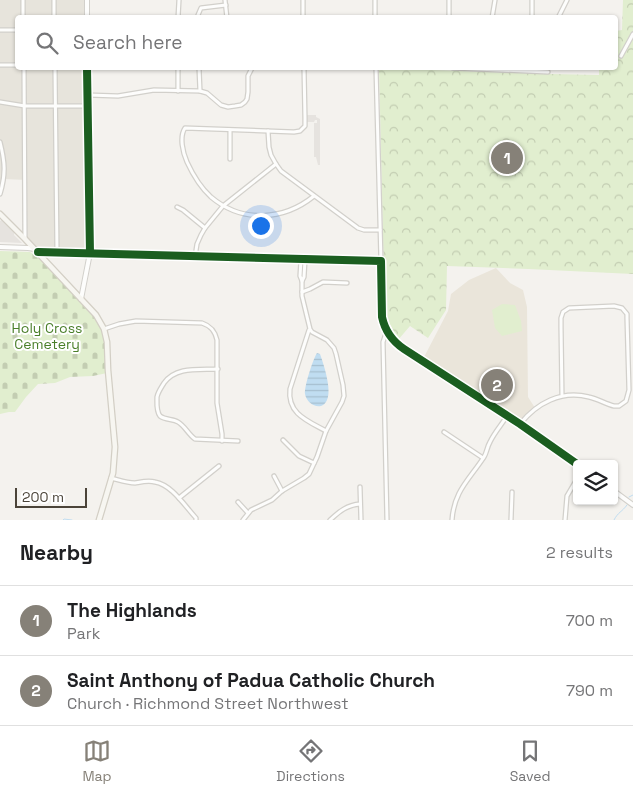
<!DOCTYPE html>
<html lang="en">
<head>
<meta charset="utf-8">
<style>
  body { margin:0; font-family:"Space Grotesk",sans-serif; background:#f6f6f6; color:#202124 }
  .controls { position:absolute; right:15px; bottom:15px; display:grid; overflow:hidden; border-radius:5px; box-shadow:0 1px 4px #0004 }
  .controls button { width:45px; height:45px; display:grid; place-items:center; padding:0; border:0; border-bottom:1px solid #e0e0e0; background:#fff; color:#202124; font:25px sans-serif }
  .scale { position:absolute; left:15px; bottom:12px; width:72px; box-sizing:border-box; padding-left:5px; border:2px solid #4b4439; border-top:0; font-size:14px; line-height:18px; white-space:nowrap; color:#4b4439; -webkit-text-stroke:4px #fff; paint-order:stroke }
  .you { position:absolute; left:260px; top:225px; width:18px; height:18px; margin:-12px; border:4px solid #fff; border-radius:50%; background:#1a73e8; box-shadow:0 0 0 8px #1a73e833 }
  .badge { display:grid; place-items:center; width:32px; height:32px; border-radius:50%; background:#868178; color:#fff; font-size:16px; font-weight:700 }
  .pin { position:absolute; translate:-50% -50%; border:2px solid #fff; box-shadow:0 1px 5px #0006 }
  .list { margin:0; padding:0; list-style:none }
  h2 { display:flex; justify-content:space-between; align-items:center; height:65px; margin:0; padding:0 20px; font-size:21px }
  h2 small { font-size:16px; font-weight:400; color:#757577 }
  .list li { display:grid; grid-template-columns:32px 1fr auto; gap:15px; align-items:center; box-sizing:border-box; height:70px; padding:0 20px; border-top:1px solid #e0e0e0 }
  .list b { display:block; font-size:19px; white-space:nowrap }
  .list p { margin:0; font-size:16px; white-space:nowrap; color:#757577 }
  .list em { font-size:16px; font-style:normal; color:#757577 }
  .icon { flex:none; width:28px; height:28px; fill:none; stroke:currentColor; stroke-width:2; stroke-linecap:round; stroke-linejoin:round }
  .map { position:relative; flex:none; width:633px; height:520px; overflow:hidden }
  .search { position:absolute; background:#fff; box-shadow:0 1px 4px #0004; left:15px; right:15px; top:15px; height:55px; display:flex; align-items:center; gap:12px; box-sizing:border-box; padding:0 18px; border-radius:5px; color:#757577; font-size:19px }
  .sheet { height:205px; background:#fff }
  nav { display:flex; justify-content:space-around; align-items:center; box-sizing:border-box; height:70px; border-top:1px solid #e0e0e0; background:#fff; font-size:14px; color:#757577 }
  nav a { display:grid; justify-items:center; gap:2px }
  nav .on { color:#868178 }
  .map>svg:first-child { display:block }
  .residential { fill:#e7e4dc }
  .education { fill:#eae5da }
  .grass { fill:#e1eecf }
  .forest { fill:url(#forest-crowns) }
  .cemetery { fill:url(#cemetery-stones) }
  .parking { fill:#e6e3df }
  .water { fill:url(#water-rules) }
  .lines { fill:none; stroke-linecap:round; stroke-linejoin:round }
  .stream { stroke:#c0ddf1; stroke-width:1 }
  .minor-casing { stroke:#d2d0cb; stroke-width:5.5 }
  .tertiary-casing { stroke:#d2d0cb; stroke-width:6 }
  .secondary-casing { stroke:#d3cfc5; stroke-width:7 }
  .minor { stroke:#fdfdfc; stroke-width:3 }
  .tertiary { stroke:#fdfdfc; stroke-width:4 }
  .secondary { stroke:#f7f6f1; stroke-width:4.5 }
  .cycleway-casing { stroke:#fff; stroke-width:11 }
  .cycleway { stroke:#1b5e20; stroke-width:8 }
  .labels { text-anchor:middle; stroke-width:4; stroke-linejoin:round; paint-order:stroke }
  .park-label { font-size:14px; fill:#4a7f2a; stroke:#fff }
</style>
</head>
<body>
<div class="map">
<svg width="633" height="520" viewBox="0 0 633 520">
  <defs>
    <pattern id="forest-crowns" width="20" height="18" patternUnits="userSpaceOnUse" patternTransform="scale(1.25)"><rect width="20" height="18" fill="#e1eecf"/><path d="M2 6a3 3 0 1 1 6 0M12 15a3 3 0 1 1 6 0" fill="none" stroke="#c3cdb2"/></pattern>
    <pattern id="cemetery-stones" width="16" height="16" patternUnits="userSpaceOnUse" patternTransform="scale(1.25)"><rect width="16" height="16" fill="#e1eecf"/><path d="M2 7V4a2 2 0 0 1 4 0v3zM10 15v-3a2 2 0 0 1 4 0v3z" fill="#c3cdb2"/></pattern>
    <pattern id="water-rules" width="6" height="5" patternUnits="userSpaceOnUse" patternTransform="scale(1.25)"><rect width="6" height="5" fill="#c0ddf1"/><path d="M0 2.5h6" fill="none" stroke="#a6bfcf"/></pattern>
  </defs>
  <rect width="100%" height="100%" fill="#f4f2ee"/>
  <path class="residential" d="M0,0H85V17L18,18V68H86L88,249L86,252L43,250L38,249L27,237V180L3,179L0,189Z"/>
  <path class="education" d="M496,268L510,283L523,290L527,307L528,397L535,408L520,424L422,361L448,311L451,294L469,280Z"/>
  <path class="grass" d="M502,304L515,305L521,321L522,331L502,336L495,328L492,310Z"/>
  <path class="forest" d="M623,0H633V274L528,269L447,266L446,310L428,338L410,326L398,340L393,337L385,319L379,68L548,74L599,75V68H616V31L622,30Z"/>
  <path class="cemetery" d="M0,251L30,252L41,260L98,321C108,336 106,356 107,373L93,376L70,377L55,383L38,384L26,397L15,412H9L0,414Z"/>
  <g class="parking">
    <path d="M307,115H316V117L320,119V165H318L316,157H314V123H317V120H315L314,122H307Z"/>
    <path d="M4,218L15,229L14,235L22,243L0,242V221Z"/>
  </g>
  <path class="water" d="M317,353L320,354C324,365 332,390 327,400C322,412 307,405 305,394C304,387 313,359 317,353Z"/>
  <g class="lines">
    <g class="stream">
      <path d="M629,497L633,495"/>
      <path d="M63,520L64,519L72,520"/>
      <path d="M614,520C618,512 622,512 627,505"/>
    </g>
    <defs>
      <g id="minor">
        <path d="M23,0V18"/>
        <path d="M54,0V18"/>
        <path d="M225,0L227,18"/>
        <path d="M303,0V18"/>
        <path d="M375,0V18"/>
        <path d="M449,0V18"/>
        <path d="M532,0V18"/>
        <path d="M178,18L179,0"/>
        <path d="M198,18V15L201,8L226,5"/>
        <path d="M492,18L495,0"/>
        <path d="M558,18L567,0"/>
        <path d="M0,30H18"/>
        <path d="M621,56L633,34"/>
        <path d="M0,65H18"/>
        <path d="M24,68L25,239"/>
        <path d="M55,68L57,252"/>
        <path d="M178,68V91"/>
        <path d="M199,68L200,91"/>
        <path d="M304,68L305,118V126L300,131L294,132L185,128C179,137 183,153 187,162C193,175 200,187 211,197C242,223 283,221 314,196"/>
        <path d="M376,68L381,261"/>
        <path d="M453,68L548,72"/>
        <path d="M88,95L118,96L154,90L200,91L207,93L221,105L228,107L235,106L241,105L245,102L247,99L248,92V76L252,68"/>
        <path d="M0,102L25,106H88"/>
        <path d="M230,130V159"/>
        <path d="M268,131L269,147L271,155L276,164L281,171L358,228L364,230H380"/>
        <path d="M0,142C5,162 6,174 0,194"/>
        <path d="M177,207L183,210L205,228"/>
        <path d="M195,257L197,244L201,235L205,228L223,206L276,164"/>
        <path d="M302,281L304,277L305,260"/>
        <path d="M302,292L310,289L323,282L347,283"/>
        <path d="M104,329L119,324L136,321L202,323C211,326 215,331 217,340V403L222,434V441"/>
        <path d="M309,330L290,389C287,414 308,421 326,431"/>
        <path d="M218,369C199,370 176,366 164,383C161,388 158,392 157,397C157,403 156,411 160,416C165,420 173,419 178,422C185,426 188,434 195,439L238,441"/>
        <path d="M520,424C537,403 561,390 589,397C598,399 606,404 614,406H619L626,401L629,390L627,318V314L622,308L614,306L569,308L563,312L561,318V327L562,396"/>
        <path d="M444,432L483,458"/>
        <path d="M283,440L299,456L314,463"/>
        <path d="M274,476L282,491"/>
        <path d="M111,478C119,480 127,483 135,483C141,482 148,480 155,482C172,485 184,505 196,518V520"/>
        <path d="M360,487L361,520"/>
        <path d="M179,498L219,466"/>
        <path d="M238,502L248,513"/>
        <path d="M243,520L251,510L272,500L282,491L304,478L309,474L317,457L326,431L342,402L344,396L343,385L336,354L334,348L327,340L312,332L310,329L302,296V281L300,276L301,260"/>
        <path d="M330,520C340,511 347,505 360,504"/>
        <path d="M387,520L383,342L385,336L388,333"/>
        <path d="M452,520C454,491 469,480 484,457C487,452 487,447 490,442C494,433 502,424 507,416"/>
        <path d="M511,520L512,492"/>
        <path d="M565,520L567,496L577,479"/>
      </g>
      <g id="tertiary">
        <path d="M87,0V18"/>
        <path d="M0,247L28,248L35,249"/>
        <path d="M38,252L381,261L382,317C385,331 392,341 404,349L520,424L577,464"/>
        <path d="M81,299L90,253L87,68"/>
        <path d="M614,491L633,505"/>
      </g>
      <path id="secondary" d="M0,214L25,239L96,315L104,329L107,342L108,370L115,447L113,473L99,520"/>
    </defs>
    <use href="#minor" class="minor-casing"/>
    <use href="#tertiary" class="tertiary-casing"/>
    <use href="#secondary" class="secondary-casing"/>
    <use href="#minor" class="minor"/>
    <use href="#tertiary" class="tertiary"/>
    <use href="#secondary" class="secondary"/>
    <defs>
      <g id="cycleway">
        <path d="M87,68L90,253"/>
        <path d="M38,252L381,261L382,317C385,331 392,341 404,349L520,424L577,464"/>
      </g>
    </defs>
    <use href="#cycleway" class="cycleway-casing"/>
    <use href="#cycleway" class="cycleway"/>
  </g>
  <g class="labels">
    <g class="park-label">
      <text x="47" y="333">Holy Cross<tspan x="47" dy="16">Cemetery</tspan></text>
    </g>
  </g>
</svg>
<div class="controls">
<button><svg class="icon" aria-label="layers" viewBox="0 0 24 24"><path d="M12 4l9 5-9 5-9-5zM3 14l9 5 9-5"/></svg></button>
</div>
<div class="scale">200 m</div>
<div class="you"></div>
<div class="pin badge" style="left:507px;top:158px">1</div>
<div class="pin badge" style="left:497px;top:385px">2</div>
<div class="search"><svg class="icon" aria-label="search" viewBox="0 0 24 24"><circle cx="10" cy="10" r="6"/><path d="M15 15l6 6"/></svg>Search here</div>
</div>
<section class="sheet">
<h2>Nearby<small>2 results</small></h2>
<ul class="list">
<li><span class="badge">1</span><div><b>The Highlands</b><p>Park</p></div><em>700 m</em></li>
<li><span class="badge">2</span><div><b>Saint Anthony of Padua Catholic Church</b><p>Church · Richmond Street Northwest</p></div><em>790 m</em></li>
</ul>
</section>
<nav>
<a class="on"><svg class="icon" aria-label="map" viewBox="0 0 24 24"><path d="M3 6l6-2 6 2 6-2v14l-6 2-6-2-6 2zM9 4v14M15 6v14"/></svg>Map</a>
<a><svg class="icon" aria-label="directions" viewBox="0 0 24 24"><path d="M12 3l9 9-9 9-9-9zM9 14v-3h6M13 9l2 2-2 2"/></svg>Directions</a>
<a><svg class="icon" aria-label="saved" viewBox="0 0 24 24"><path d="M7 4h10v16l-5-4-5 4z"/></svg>Saved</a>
</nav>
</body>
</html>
